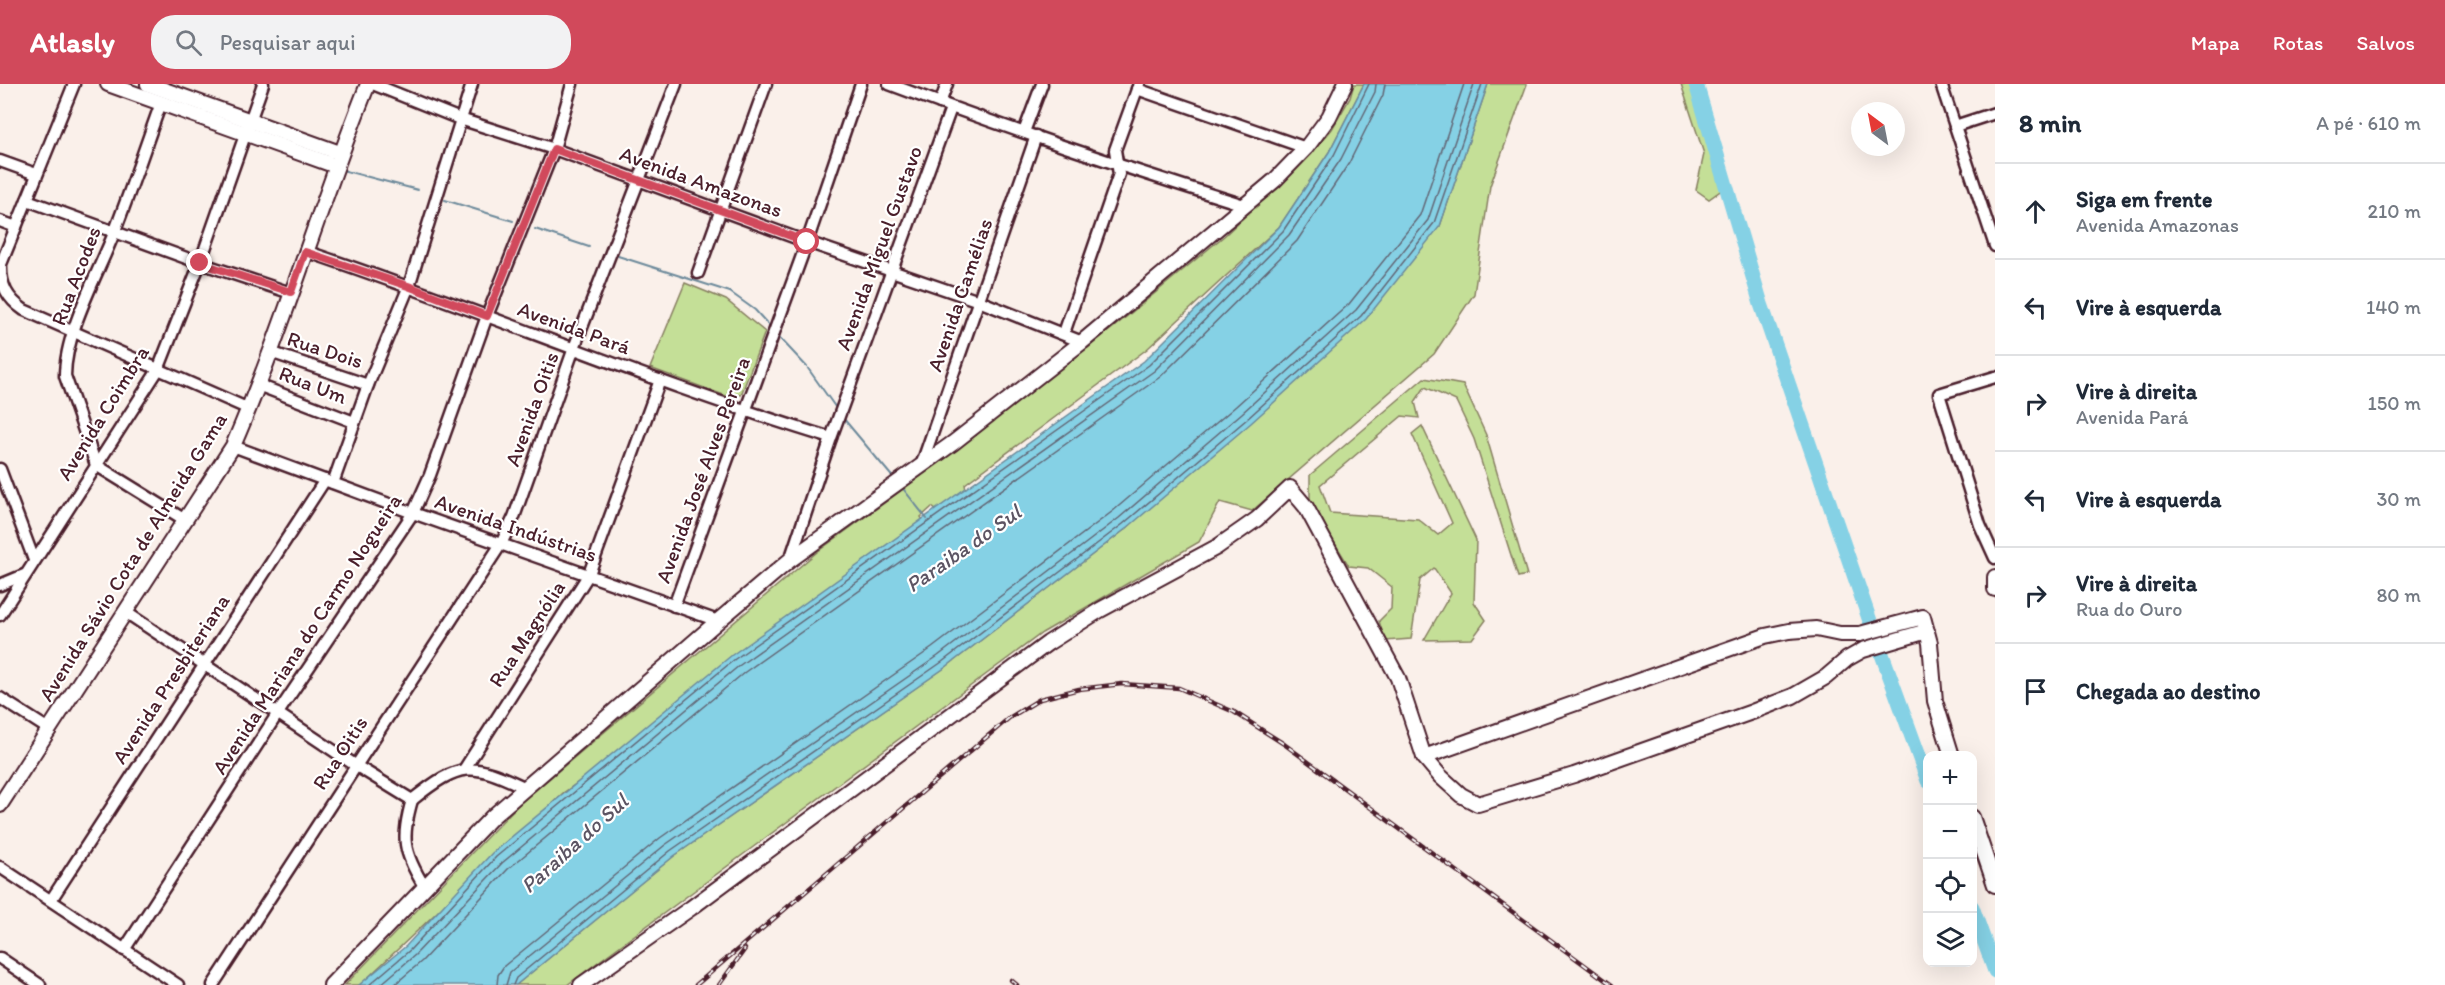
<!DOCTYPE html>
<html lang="pt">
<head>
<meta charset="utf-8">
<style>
  body { margin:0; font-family:Itim,sans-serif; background:#f2f2f3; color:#1f2937 }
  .controls { position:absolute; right:18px; bottom:18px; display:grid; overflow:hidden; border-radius:12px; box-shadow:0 6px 24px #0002 }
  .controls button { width:54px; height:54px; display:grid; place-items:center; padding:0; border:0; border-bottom:2px solid #e0e1e3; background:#fff; color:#1f2937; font:30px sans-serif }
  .compass { position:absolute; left:1851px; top:18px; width:54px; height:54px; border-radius:50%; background:#fff; box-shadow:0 6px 24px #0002; rotate:328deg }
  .stop { position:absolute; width:18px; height:18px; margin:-14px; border:4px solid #d1495b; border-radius:50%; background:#fff }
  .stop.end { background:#d1495b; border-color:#fff; box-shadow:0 2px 6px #0008 }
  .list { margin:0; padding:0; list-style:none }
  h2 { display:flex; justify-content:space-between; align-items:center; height:78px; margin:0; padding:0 24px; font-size:26px }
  h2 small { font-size:20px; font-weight:400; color:#747a83 }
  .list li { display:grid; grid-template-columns:39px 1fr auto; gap:18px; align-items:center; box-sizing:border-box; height:96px; padding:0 24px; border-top:2px solid #e0e1e3 }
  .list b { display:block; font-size:22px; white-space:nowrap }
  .list p { margin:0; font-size:20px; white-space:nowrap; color:#747a83 }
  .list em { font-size:20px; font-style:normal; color:#747a83 }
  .icon { flex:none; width:33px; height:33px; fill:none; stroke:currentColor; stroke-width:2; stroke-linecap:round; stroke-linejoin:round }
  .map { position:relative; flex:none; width:1995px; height:901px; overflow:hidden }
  header { display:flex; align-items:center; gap:36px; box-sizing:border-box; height:84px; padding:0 30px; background:#d1495b; color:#fff }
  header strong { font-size:28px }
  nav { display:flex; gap:33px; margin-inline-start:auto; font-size:21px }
  .search { width:420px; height:54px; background:#f2f2f3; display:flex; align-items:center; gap:15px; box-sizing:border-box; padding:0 21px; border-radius:24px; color:#747a83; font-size:22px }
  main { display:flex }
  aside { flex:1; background:#fff }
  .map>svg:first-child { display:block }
  .green { fill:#c4df97; stroke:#877f61; stroke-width:1.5 }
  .water { fill:#85d1e5; stroke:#6d8a9b; stroke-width:1.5 }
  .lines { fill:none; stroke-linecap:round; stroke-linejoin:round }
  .shore { stroke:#626675; stroke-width:1.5 }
  .stream { stroke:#6d8a9b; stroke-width:2 }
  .river { stroke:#85d1e5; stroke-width:15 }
  .street-casing { stroke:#4a1f2b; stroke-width:15 }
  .secondary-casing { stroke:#4a1f2b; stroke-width:18 }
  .street { stroke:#fff; stroke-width:10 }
  .secondary { stroke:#fff; stroke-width:14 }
  .rail-casing { stroke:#4a1f2b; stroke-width:4.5 }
  .rail { stroke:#fff; stroke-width:2; stroke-dasharray:7; stroke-linecap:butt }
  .route { stroke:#d1495b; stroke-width:8 }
  .labels { text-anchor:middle; stroke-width:4.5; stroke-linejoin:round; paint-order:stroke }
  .street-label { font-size:21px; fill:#4a1f2b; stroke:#fff }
  .water-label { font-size:22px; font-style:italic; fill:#5c5463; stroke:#fff }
</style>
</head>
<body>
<header>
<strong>Atlasly</strong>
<div class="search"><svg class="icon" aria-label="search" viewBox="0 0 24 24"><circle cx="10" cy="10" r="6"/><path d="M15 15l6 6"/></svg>Pesquisar aqui</div>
<nav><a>Mapa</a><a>Rotas</a><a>Salvos</a></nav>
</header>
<main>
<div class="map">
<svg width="1995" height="901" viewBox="0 0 1995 901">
  <rect width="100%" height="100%" fill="#faf0ea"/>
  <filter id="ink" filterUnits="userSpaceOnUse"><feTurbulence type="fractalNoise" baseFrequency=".0167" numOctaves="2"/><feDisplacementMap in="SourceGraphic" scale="12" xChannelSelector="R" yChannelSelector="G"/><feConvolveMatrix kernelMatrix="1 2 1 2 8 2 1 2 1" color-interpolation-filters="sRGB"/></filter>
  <g filter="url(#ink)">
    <g class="green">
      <path d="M1354,0H1364L1329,68L1279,143L1147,265L965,400L969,424L952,439L932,423L921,433L930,449L563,709L360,901H345L518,721L817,468L943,376L1114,243L1224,152L1312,69L1332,45L1350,14Z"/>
      <path d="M1488,0H1527L1490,102L1474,210L1434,270L1252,427L1220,418L1199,458L1042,549L567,901H516L674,772L946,583L1127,444L1440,142Z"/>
      <path d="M1681,0H1699L1730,100L1709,115L1696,106L1704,70Z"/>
      <path d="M685,199L726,216L765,248L741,311L729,313L650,284Z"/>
      <path d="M1424,294L1463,301L1486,351L1527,491L1518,493L1474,355L1456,317L1425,303L1415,318L1419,334L1402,332L1320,401L1330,429L1418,435L1438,451L1452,439L1412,350L1422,342L1476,456L1474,518L1486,536L1472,555L1424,556L1451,509L1434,484L1420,496L1411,555L1385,557L1379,537L1391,525L1392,503L1368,484L1349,482L1310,419V391Z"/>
    </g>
    <path class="water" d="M1364,0H1488L1440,142L1366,235L1251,339L1127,444L946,583L674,772L516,901H359L406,862L492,769L732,571L1144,277L1279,143L1329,68Z"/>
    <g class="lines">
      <g class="shore">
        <path d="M369,901L410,866L496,773L735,575L1149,281L1283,147L1334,71L1369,0"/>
        <path d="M380,901L415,871L502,779L740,581L1154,287L1289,151L1341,75L1375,8L1376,0"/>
        <path d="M394,901L422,877L508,785L745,588L1160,293L1297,157L1349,79L1383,11L1385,0"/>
        <path d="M497,901L498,891L504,882L660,754L932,564L1113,427L1236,322L1349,220L1420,131L1464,0"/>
        <path d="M506,901L510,888L665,761L938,572L1119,434L1242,329L1356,226L1428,136L1474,0"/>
        <path d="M513,901L516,894L670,767L942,578L1123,440L1247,335L1361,232L1434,139L1482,0"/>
      </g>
      <g class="stream">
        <path d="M342,86L418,106"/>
        <path d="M445,116L513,137"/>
        <path d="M535,145L589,163"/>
        <path d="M618,172L730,208L755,226L772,245"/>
        <path d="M778,252L807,283L838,327"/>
        <path d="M843,334L895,396"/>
        <path d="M901,402L927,435"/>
      </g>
      <g class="river">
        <path d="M1696,0L1761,220L1871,540L1928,697"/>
        <path d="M1972,823L1995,887"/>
      </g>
      <defs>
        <g id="street">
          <path d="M74,0L1,180C0,202 8,215 24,226L249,325"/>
          <path d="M373,0L460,35L554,65L807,158L979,217L1082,258"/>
          <path d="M889,0C1006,44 1125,84 1244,121"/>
          <path d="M1941,0L1995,162"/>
          <path d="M1137,5L1306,64"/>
          <path d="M161,19C145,63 131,106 114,149C98,190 65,248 65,292L96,381L185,436"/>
          <path d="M940,19L947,0"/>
          <path d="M1955,42L1995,29"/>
          <path d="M1024,48L1042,0"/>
          <path d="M0,77L36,90"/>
          <path d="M27,116L200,179L291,209"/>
          <path d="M0,137L16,143"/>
          <path d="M305,167C482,226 653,300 831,354"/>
          <path d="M698,189L766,0"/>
          <path d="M1064,249L1119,90L1115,66L1139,0"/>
          <path d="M270,268L368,301"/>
          <path d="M1995,293L1939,310L1980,441L1995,474"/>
          <path d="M258,301L354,338"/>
          <path d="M233,362L413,429L718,537"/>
          <path d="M921,382L1036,52"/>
          <path d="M0,385L34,476"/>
          <path d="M333,399L368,301L409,202L472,0"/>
          <path d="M790,476L831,354L951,24"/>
          <path d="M0,501L24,491"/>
          <path d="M674,522L807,158L861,0"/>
          <path d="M127,529L355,681L412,716"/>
          <path d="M0,531L158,286L200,179L263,0"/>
          <path d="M0,614L50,646"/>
          <path d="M465,684L589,490L660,296"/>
          <path d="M412,716C461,677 471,678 526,704"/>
          <path d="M412,716C401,754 403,768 424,802"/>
          <path d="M0,783L178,901"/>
          <path d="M51,816L325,396"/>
          <path d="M124,866L278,629L413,429L430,391L487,232L554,65L572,0"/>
          <path d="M0,874L40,901"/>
          <path d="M213,901L501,460L514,433L574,264L676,0"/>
        </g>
        <g id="secondary">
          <path d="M108,0L336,82"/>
          <path d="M148,0L340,69"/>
          <path d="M1995,493V505"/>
          <path d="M1424,673L1765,552L1789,547L1816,545L1840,550H1860L1923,533L1930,559L1935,617L1952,672"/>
          <path d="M0,721L233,362C284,244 320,119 368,0"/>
          <path d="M1972,733L1995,801"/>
          <path d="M331,901L492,733L718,537L790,476L953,359L1082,258L1275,96L1306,64L1329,33L1345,0"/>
          <path d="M581,901L691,824L1048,559L1100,526L1217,463L1257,435L1290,404L1306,423L1398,594L1424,673L1440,692L1461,711L1478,720L1574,691L1752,628L1793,612L1826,593L1847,575L1863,566L1927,547"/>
        </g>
      </defs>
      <use href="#street" class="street-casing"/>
      <use href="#secondary" class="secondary-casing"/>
      <use href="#street" class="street"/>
      <use href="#secondary" class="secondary"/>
      <defs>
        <g id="rail">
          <path d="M1011,896L1017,901"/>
          <path d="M696,901L1009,634L1040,615L1079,605L1122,600L1179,604L1234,628L1284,660L1612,901"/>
          <path d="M719,901L745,865"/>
        </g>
      </defs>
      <use href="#rail" class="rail-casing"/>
      <use href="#rail" class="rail"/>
    </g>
  </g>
  <g class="lines" filter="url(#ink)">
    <path class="route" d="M200,179L291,208L305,168L408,202L487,232L554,65L807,158"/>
  </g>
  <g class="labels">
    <g class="street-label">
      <text transform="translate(701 98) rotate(20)" y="7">Avenida Amazonas</text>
      <text transform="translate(879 164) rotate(-70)" y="7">Avenida Miguel Gustavo</text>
      <text transform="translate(76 192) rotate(-69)" y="7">Rua Acodes</text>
      <text transform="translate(960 211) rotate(-71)" y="7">Avenida Camélias</text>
      <text transform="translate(574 244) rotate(20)" y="7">Avenida Pará</text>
      <text transform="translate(325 266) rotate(18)" y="7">Rua Dois</text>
      <text transform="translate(313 301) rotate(21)" y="7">Rua Um</text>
      <text transform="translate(532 325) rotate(-70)" y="7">Avenida Oitis</text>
      <text transform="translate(103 329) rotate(-58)" y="7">Avenida Coimbra</text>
      <text transform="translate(703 386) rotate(-70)" y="7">Avenida José Alves Pereira</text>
      <text transform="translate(516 444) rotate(19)" y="7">Avenida Indústrias</text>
      <text transform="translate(133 473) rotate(-58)" y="7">Avenida Sávio Cota de Almeida Gama</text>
      <text transform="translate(307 550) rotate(-57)" y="7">Avenida Mariana do Carmo Nogueira</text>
      <text transform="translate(527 550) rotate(-57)" y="7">Rua Magnólia</text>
      <text transform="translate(171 595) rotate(-57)" y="7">Avenida Presbiteriana</text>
      <text transform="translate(340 669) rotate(-57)" y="7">Rua Oitis</text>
    </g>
    <g class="water-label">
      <text transform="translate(963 464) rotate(-35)" y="8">Paraiba do Sul</text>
      <text transform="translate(574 759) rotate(-42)" y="8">Paraiba do Sul</text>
    </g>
  </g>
</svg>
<div class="controls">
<button>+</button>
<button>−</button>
<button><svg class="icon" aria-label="locate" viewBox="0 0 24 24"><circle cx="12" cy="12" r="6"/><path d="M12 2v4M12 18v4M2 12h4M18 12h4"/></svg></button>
<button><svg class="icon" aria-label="layers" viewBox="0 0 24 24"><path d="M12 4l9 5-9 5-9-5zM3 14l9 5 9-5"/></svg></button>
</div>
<svg class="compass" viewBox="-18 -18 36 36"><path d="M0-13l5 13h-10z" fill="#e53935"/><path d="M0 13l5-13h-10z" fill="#747a83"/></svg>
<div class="stop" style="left:807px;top:158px"></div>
<div class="stop end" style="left:200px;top:179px"></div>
</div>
<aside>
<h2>8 min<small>A pé · 610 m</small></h2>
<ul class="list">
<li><svg class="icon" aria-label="ahead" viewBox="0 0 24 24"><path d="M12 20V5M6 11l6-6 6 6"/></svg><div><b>Siga em frente</b><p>Avenida Amazonas</p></div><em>210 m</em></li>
<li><svg class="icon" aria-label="left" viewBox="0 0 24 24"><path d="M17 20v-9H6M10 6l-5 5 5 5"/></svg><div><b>Vire à esquerda</b></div><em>140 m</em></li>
<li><svg class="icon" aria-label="right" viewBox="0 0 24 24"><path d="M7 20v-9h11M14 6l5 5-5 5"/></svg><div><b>Vire à direita</b><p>Avenida Pará</p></div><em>150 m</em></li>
<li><svg class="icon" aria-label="left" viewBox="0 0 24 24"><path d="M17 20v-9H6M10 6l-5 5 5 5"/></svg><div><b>Vire à esquerda</b></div><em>30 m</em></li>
<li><svg class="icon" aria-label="right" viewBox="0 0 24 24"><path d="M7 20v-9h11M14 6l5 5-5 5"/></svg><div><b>Vire à direita</b><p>Rua do Ouro</p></div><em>80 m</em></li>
<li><svg class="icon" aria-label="arrive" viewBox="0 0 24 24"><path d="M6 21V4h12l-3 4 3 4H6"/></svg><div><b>Chegada ao destino</b></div></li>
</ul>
</aside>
</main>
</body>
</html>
